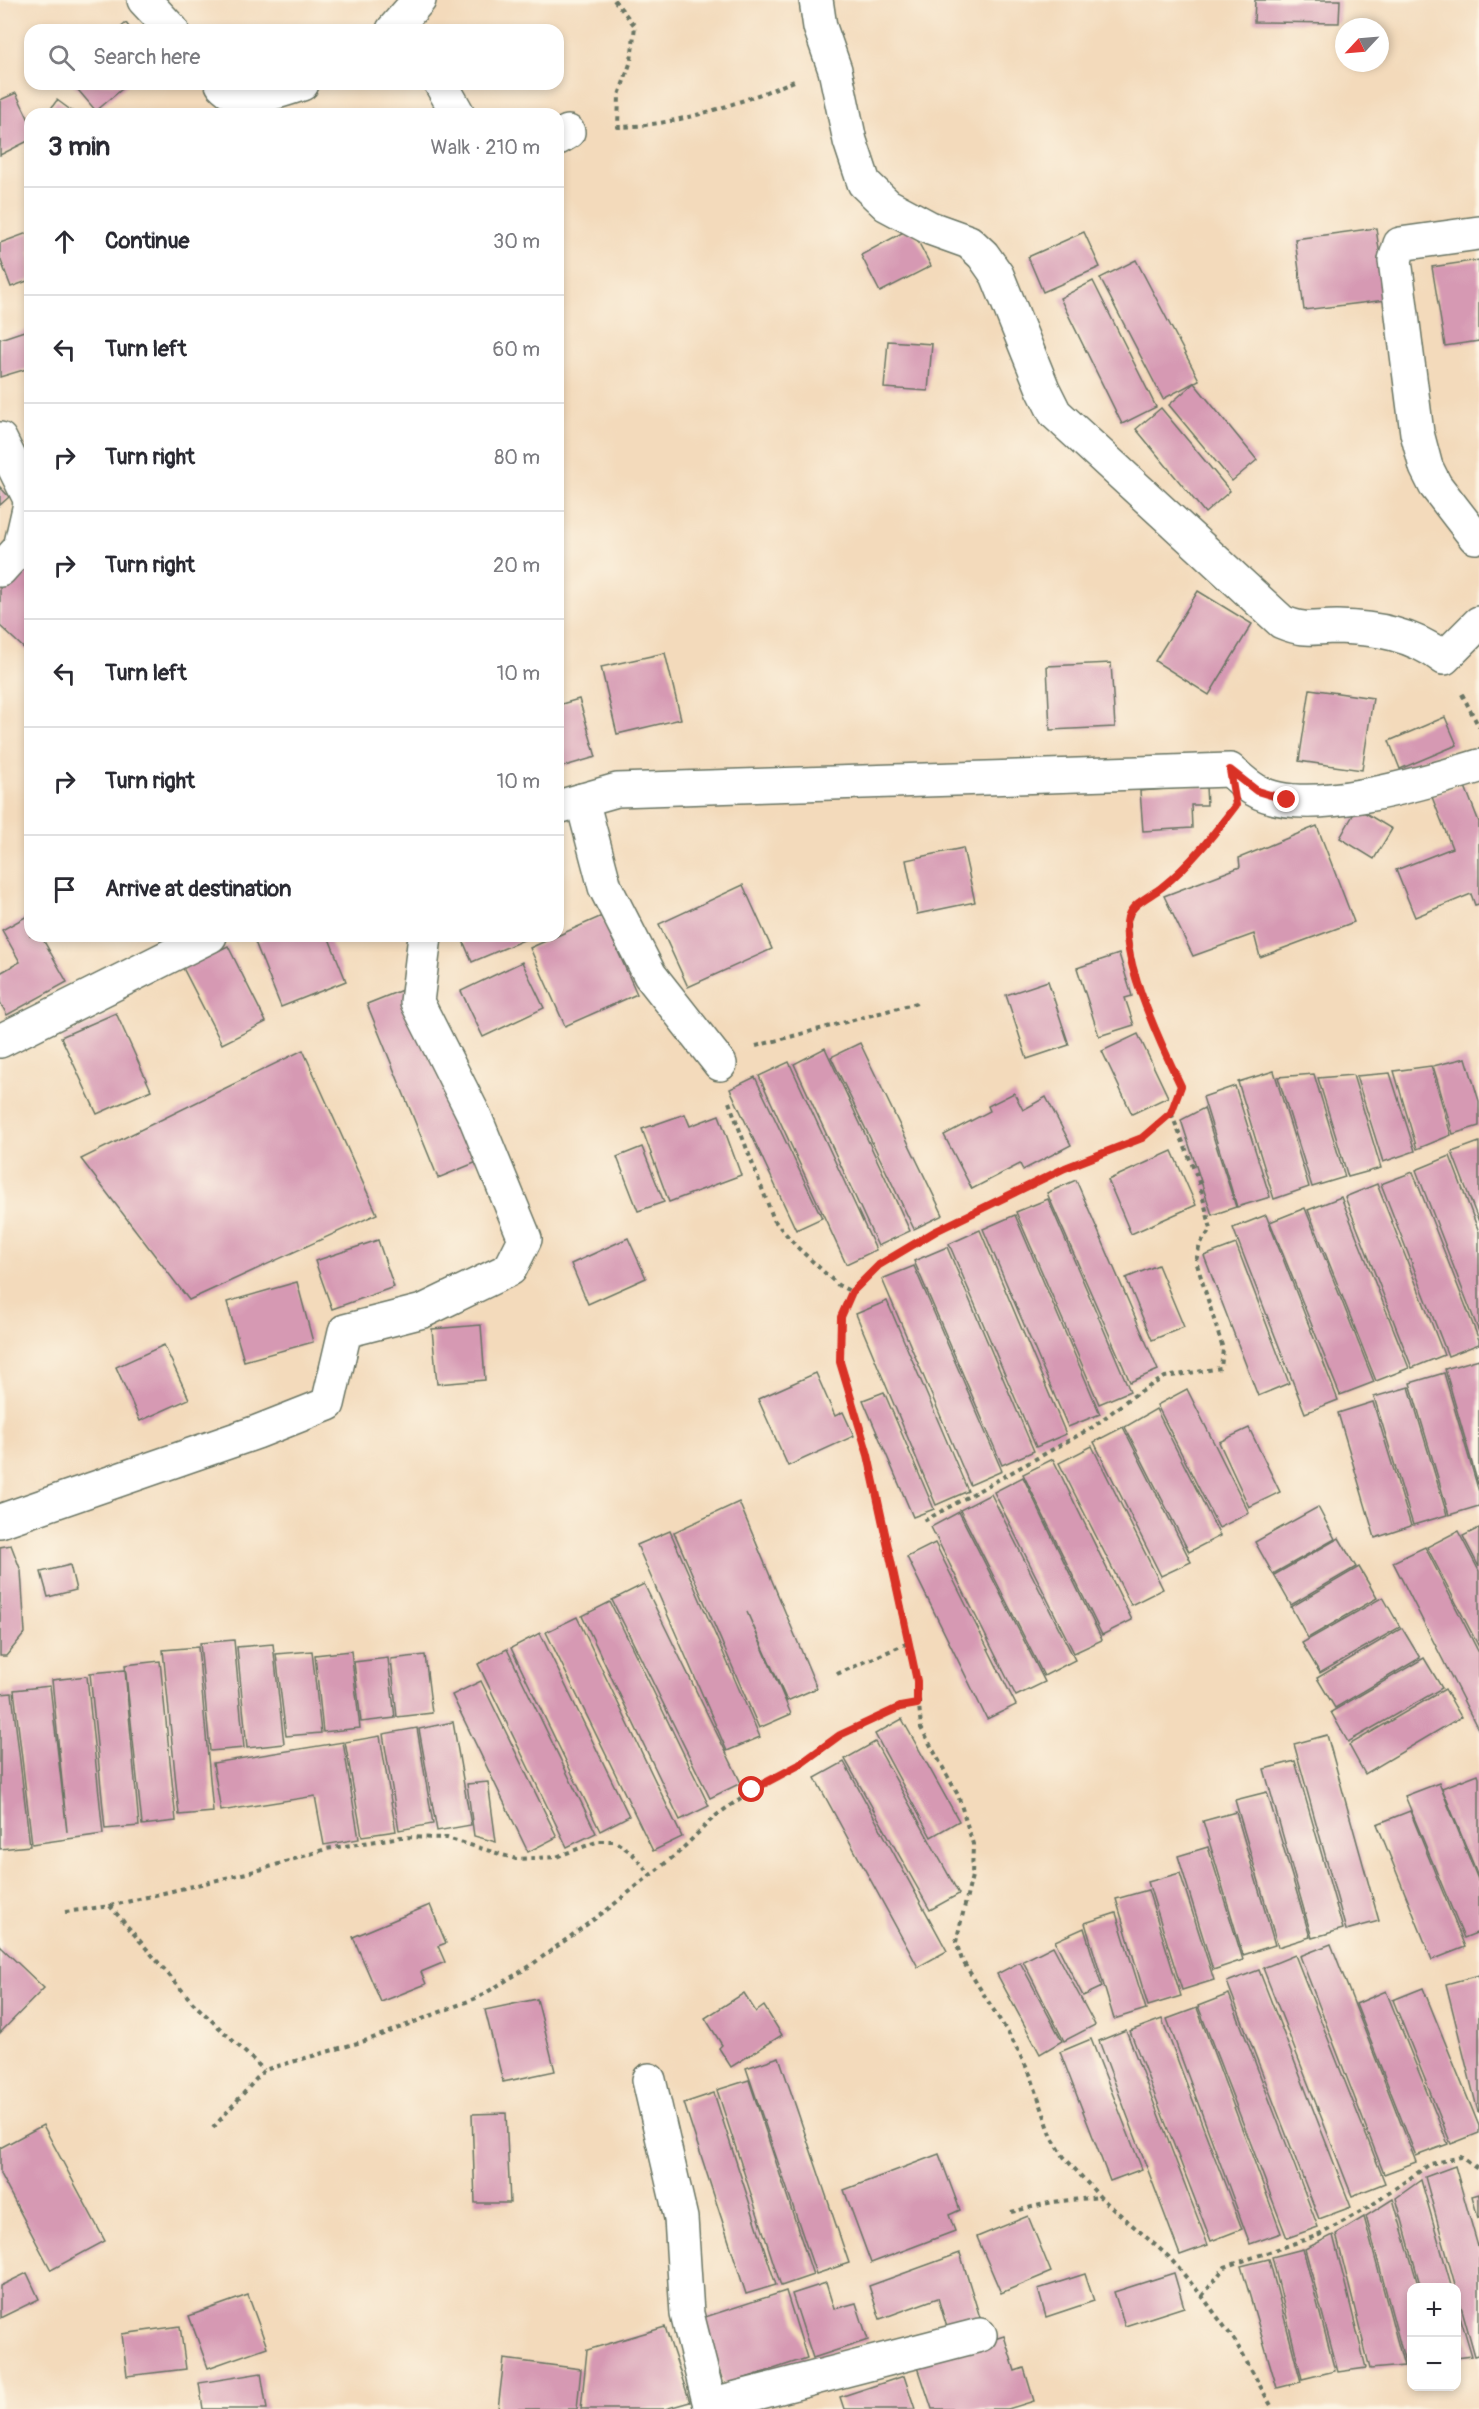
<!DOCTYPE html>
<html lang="en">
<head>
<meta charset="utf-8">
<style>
  body { margin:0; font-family:Pangolin,sans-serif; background:#f7f7f7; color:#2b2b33 }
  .controls { position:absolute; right:18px; bottom:18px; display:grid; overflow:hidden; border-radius:12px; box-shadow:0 3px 9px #0003 }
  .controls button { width:54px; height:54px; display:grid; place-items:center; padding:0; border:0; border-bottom:2px solid #e1e1e2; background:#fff; color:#2b2b33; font:30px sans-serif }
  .compass { position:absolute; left:1335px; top:18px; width:54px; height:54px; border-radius:50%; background:#fff; box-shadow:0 3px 9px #0003; rotate:244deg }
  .stop { position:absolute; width:18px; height:18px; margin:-14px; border:4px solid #d93025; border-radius:50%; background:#fff }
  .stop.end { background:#d93025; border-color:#fff; box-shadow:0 2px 6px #0008 }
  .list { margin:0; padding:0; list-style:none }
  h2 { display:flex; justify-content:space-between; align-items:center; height:78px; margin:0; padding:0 24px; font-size:26px }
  h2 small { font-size:20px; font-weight:400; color:#7c7c81 }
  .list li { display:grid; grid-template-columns:39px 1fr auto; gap:18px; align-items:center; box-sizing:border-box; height:108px; padding:0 24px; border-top:2px solid #e1e1e2 }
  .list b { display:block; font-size:22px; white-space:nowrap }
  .list em { font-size:20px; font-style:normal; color:#7c7c81 }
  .icon { flex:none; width:33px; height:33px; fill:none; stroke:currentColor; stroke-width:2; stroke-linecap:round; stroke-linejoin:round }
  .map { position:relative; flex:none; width:1479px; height:2409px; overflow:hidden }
  .search { position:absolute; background:#fff; box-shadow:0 3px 9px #0003; left:24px; top:24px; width:540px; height:66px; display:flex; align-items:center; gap:15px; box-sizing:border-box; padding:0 21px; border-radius:18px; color:#7c7c81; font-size:22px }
  .panel { position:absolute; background:#fff; box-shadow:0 3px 9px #0003; left:24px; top:108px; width:540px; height:834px; border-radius:18px }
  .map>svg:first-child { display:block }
  .building { fill:#d699b3 }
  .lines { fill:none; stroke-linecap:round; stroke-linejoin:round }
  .street-casing { stroke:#697463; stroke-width:36 }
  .path { stroke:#697463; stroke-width:4; stroke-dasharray:4.5 4.5; stroke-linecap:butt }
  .street { stroke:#fff; stroke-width:33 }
  .route { stroke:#d93025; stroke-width:8 }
</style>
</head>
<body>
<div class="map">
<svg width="1479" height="2409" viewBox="0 0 1479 2409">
  <rect width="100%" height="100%" fill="#fcf5e5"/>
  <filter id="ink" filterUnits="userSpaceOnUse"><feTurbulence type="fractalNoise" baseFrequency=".0167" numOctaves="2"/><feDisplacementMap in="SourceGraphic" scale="12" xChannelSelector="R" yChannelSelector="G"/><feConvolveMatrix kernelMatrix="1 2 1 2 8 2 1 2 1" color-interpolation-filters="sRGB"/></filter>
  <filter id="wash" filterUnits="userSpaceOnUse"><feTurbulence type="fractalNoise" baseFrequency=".008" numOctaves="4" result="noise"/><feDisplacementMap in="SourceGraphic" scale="24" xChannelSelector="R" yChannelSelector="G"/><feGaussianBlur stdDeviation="1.35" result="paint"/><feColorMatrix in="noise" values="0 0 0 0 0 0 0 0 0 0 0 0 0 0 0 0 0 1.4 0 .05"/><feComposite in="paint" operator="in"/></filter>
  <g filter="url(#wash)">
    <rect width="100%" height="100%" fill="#f3dabb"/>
    <g id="blocks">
      <g class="building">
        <path d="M1255,0H1340L1339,23L1254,22Z"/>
        <path d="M126,23L131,30H118Z"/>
        <path d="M73,84H128L96,111Z"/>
        <path d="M16,93L30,122V140L0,155V100Z"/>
        <path d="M57,100L76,114H47Z"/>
        <path d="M911,228L931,266L880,292L861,255Z"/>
        <path d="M1376,228L1386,300L1304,310L1295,239Z"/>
        <path d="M30,232V280L11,287L0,258V243Z"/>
        <path d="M1084,232L1100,267L1043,292L1028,257Z"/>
        <path d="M1136,260L1199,380L1163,399L1100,278Z"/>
        <path d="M1479,260V341L1445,346L1432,267Z"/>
        <path d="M1093,281L1156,407L1122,424L1060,298Z"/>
        <path d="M30,329V368L0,377V339Z"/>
        <path d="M888,341L932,344L928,391L884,388Z"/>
        <path d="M1194,383L1257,460L1232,481L1169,405Z"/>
        <path d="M1161,408L1230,491L1205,513L1136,429Z"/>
        <path d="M0,487L9,497L0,505Z"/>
        <path d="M30,547V650L28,652L0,626V579Z"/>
        <path d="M1198,591L1252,624L1209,695L1155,661Z"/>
        <path d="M665,653L681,719L617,734L601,667Z"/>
        <path d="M1111,663L1115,727L1050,730L1047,666Z"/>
        <path d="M1310,689L1373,698L1362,770L1299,761Z"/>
        <path d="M579,699L596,757L558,768V705Z"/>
        <path d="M1445,717L1457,745L1400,769L1389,741Z"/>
        <path d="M1464,784L1479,822V904L1475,905L1471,894L1415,917L1396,870L1452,848L1432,797Z"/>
        <path d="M1206,786L1207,805H1191L1192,828L1143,831L1140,791Z"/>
        <path d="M1357,808L1392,829L1374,859L1340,838Z"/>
        <path d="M1317,826L1354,922L1260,957L1254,934L1193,956L1164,896L1240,867L1239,858Z"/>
        <path d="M963,848L975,902L917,914L906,860Z"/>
        <path d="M743,885L772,949L688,987L659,924Z"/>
        <path d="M29,915L30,936H41L67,982L7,1015L0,1002V973L20,962L2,930Z"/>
        <path d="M602,916L637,994L565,1026L530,948Z"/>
        <path d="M271,936H328L346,981L281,1007L255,942Z"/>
        <path d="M461,936H533L472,962Z"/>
        <path d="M228,946L266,1022L222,1044L183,968Z"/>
        <path d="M1119,954L1132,996L1125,998L1134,1025L1099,1036L1077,968Z"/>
        <path d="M522,962L544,1008L483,1037L461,991Z"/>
        <path d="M1048,981L1069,1045L1027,1059L1006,995Z"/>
        <path d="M407,988L477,1162L438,1178L367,1004Z"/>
        <path d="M116,1013L151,1090L97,1114L61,1037Z"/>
        <path d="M1138,1034L1168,1097L1132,1114L1102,1051Z"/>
        <path d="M860,1043L943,1215L914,1229L831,1057Z"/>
        <path d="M825,1048L910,1231L878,1246L794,1064Z"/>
        <path d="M303,1050L377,1214L189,1300L81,1159Z"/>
        <path d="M1466,1058L1479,1101V1126L1453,1134L1433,1066Z"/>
        <path d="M789,1062L876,1250L846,1264L759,1076Z"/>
        <path d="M1431,1066L1451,1135L1417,1149L1394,1071Z"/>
        <path d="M1274,1071L1309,1187L1274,1199L1238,1082Z"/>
        <path d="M1390,1073L1415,1151L1383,1162L1356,1076Z"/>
        <path d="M1314,1074L1345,1177L1312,1187L1278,1077Z"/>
        <path d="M1353,1075L1381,1168L1348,1177L1318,1078Z"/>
        <path d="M755,1077L822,1218L796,1230L730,1089Z"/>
        <path d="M1235,1086L1270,1197L1237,1207L1203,1097Z"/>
        <path d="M1014,1093L1023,1110L1046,1097L1071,1145L1023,1170L1020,1164L972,1189L944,1135L990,1111L988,1106Z"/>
        <path d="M1204,1108L1236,1207L1212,1215L1181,1120Z"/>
        <path d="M685,1114L690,1126L719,1115L741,1175L669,1202L642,1129Z"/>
        <path d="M1479,1142V1222L1452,1152Z"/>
        <path d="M642,1147L664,1202L638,1211L617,1157Z"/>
        <path d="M1172,1151L1196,1205L1131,1234L1108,1180Z"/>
        <path d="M1450,1156L1479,1232V1332L1416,1170Z"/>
        <path d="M1413,1172L1479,1340V1344L1448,1356L1381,1184Z"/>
        <path d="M1076,1180L1158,1370L1130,1382L1047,1193Z"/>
        <path d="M1377,1184L1444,1355L1412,1368L1345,1197Z"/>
        <path d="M1341,1197L1409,1368L1376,1381L1308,1210Z"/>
        <path d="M1048,1199L1130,1391L1099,1404L1016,1212Z"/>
        <path d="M1305,1208L1374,1382L1340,1395L1270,1222Z"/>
        <path d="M1015,1215L1100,1414L1068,1427L983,1229Z"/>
        <path d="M1266,1215L1338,1400L1305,1413L1233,1228Z"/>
        <path d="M980,1230L1066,1434L1036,1447L949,1244Z"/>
        <path d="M628,1238L646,1278L588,1304L571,1264Z"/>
        <path d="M378,1240L394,1287L332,1309L315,1261Z"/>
        <path d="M1236,1244L1289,1383L1258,1396L1204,1256Z"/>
        <path d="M947,1247L1034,1451L1002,1465L914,1261Z"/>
        <path d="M1158,1265L1184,1327L1152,1340L1126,1278Z"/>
        <path d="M914,1266L1002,1471L970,1485L882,1279Z"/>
        <path d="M297,1282L313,1342L244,1361L227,1302Z"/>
        <path d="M887,1301L968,1491L936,1505L856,1314Z"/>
        <path d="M481,1325L485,1380L437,1384L432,1329Z"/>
        <path d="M164,1345L189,1399L140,1421L116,1367Z"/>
        <path d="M1479,1359V1484H1478L1445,1369Z"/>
        <path d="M816,1373L835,1416L843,1412L854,1436L788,1466L758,1399Z"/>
        <path d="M1444,1373L1479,1492V1506L1449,1515L1410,1383Z"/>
        <path d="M1409,1387L1447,1515L1413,1525L1374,1397Z"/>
        <path d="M1187,1389L1249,1513L1219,1528L1157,1405Z"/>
        <path d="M884,1392L934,1509L913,1517L863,1400Z"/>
        <path d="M1373,1402L1411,1526L1375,1538L1338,1413Z"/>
        <path d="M1156,1409L1220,1536L1189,1552L1125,1427Z"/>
        <path d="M1123,1427L1191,1562L1161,1576L1094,1442Z"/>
        <path d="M1249,1428L1280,1492L1249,1507L1219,1442Z"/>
        <path d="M1092,1446L1163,1589L1131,1605L1059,1463Z"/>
        <path d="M1053,1459L1132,1620L1102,1635L1023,1474Z"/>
        <path d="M1023,1477L1102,1640L1074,1653L994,1492Z"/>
        <path d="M991,1494L1075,1660L1044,1676L960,1510Z"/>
        <path d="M739,1502L817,1688L787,1701L747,1612L791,1714L759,1728L674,1532Z"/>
        <path d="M1318,1507L1335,1539L1273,1574L1255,1542Z"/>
        <path d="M959,1512L1045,1682L1016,1696L931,1527Z"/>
        <path d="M1479,1528V1567L1463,1536Z"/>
        <path d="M670,1531L760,1737L727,1751L637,1545Z"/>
        <path d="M1458,1531L1479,1571V1647L1427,1547Z"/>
        <path d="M1339,1538L1356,1567L1291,1605L1274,1575Z"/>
        <path d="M935,1543L1016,1705L987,1719L907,1557Z"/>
        <path d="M11,1545L21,1571L25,1633L6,1656H0V1547Z"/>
        <path d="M1425,1547L1479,1653V1731L1393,1562Z"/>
        <path d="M70,1565L76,1590L48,1597L41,1572Z"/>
        <path d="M1359,1567L1377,1598L1308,1638L1291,1607Z"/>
        <path d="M644,1584L741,1783L710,1798L612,1600Z"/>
        <path d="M1383,1597L1400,1627L1320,1673L1302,1643Z"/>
        <path d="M610,1602L709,1806L680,1820L582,1616Z"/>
        <path d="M577,1617L682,1837L653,1851L546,1632Z"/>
        <path d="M1402,1628L1420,1658L1335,1708L1317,1678Z"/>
        <path d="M540,1633L629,1816L600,1831L511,1648Z"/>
        <path d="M234,1640L244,1748L210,1751L200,1643Z"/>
        <path d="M273,1644L284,1744L247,1748L237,1647Z"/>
        <path d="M198,1647L213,1812L179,1815L163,1650Z"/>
        <path d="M507,1649L596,1833L567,1847L478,1664Z"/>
        <path d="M312,1651L321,1733L286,1736L276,1654Z"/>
        <path d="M351,1651L360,1728L323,1732L315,1655Z"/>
        <path d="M425,1655L432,1713L397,1717L391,1659Z"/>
        <path d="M388,1658L395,1718L361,1722L354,1662Z"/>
        <path d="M1424,1658L1442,1688L1348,1742L1331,1712Z"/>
        <path d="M160,1661L176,1821L142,1825L125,1665Z"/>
        <path d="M125,1670L139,1826L105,1829L90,1673Z"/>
        <path d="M87,1676L103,1834L32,1844L14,1690L50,1686L67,1832L52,1680Z"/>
        <path d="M481,1681L557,1837L528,1852L452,1695Z"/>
        <path d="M1445,1689L1461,1717L1365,1774L1349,1745Z"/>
        <path d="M12,1693L30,1846L0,1849V1694Z"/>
        <path d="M902,1719L959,1821L931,1837L875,1734Z"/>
        <path d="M453,1722L471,1825L437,1831L419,1729Z"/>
        <path d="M417,1728L433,1824L399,1830L383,1734Z"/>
        <path d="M1327,1735L1379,1921L1346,1930L1294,1744Z"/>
        <path d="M380,1736L396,1831L362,1836L345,1742Z"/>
        <path d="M343,1742L359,1839L324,1845L315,1796L221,1811L213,1763Z"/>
        <path d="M875,1742L959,1894L930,1910L845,1759Z"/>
        <path d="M1295,1761L1343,1929L1312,1938L1264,1769Z"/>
        <path d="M844,1762L947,1951L918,1967L815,1778Z"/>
        <path d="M1478,1774L1479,1777V1878L1442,1788Z"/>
        <path d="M488,1782L496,1842L474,1836L467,1784Z"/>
        <path d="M1439,1783L1479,1882V1932L1464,1938L1405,1796Z"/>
        <path d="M1267,1792L1310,1937L1278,1947L1235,1800Z"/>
        <path d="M1410,1811L1465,1947L1432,1960L1377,1824Z"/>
        <path d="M1236,1812L1275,1945L1243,1955L1203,1821Z"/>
        <path d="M1208,1847L1243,1960L1213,1970L1178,1856Z"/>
        <path d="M1180,1873L1214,1980L1182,1990L1148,1882Z"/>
        <path d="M1148,1890L1181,1996L1148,2006L1116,1899Z"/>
        <path d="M430,1905L446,1943L438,1946L445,1962L421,1972L426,1984L381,2002L353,1937Z"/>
        <path d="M1116,1913L1146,2009L1114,2019L1085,1923Z"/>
        <path d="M1084,1928L1102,1987L1083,1996L1055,1941Z"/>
        <path d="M1331,1944L1416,2162L1384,2174L1300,1956Z"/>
        <path d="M0,1946L44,1988L0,2033Z"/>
        <path d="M1053,1946L1095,2025L1064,2041L1023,1961Z"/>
        <path d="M1295,1955L1385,2183L1352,2196L1263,1968Z"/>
        <path d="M1020,1962L1062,2041L1040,2054L997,1974Z"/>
        <path d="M1259,1970L1351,2207L1319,2219L1227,1982Z"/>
        <path d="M1479,1975V2112H1478L1446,1984Z"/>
        <path d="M1423,1988L1479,2126V2133L1451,2144L1393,2000Z"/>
        <path d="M1386,1991L1448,2144L1416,2156L1356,2004Z"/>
        <path d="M744,1993L756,2012L764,2006L782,2035L731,2067L719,2048L722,2045L705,2018Z"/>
        <path d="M1229,1994L1318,2227L1287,2238L1198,2006Z"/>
        <path d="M537,1999L555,2071L503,2082L485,2010Z"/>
        <path d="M1197,2008L1281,2233L1250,2244L1167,2019Z"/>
        <path d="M1162,2019L1242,2229L1211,2241L1130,2031Z"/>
        <path d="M1126,2030L1208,2245L1180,2255L1099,2041Z"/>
        <path d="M1091,2039L1142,2169L1110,2181L1060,2052Z"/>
        <path d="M779,2057L849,2263L816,2274L746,2068Z"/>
        <path d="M749,2080L813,2275L781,2286L717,2090Z"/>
        <path d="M714,2093L776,2285L746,2294L684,2103Z"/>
        <path d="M506,2113L510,2203H475L472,2114Z"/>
        <path d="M43,2125L105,2241L51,2270L0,2174V2148Z"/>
        <path d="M939,2154L960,2210L949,2215L955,2231L871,2263L844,2190Z"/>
        <path d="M1455,2166L1479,2250V2355L1475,2356L1425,2177Z"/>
        <path d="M1421,2180L1452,2288H1421L1396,2198Z"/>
        <path d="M1479,2194V2217L1478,2218L1472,2196Z"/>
        <path d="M1393,2199L1419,2288H1412V2365L1406,2366L1366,2216Z"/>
        <path d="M1028,2216L1051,2272L1001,2293L977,2237Z"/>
        <path d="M1364,2217L1404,2366L1370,2369L1336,2234Z"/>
        <path d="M1333,2235L1366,2368L1338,2372L1305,2249Z"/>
        <path d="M1303,2249L1335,2371L1302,2379L1272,2257Z"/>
        <path d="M960,2253L982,2324L949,2334L938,2298L880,2319L869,2286Z"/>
        <path d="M1269,2259L1301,2382L1277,2388L1241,2266Z"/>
        <path d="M27,2273L39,2299L0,2318V2286Z"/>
        <path d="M1174,2273L1184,2307L1125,2326L1114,2292Z"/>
        <path d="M1085,2274L1094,2301L1046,2317L1038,2289Z"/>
        <path d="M826,2283L834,2309L856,2303L868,2340L813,2358L792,2294Z"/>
        <path d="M786,2291L807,2358L724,2385L702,2318Z"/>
        <path d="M248,2295L267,2347L208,2368L189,2316Z"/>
        <path d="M1456,2306H1457L1472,2356L1456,2358Z"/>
        <path d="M180,2326L186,2369L127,2376L122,2334Z"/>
        <path d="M665,2327L690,2402L665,2409H581L587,2350Z"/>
        <path d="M1004,2336L1015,2371L1024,2368L1034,2401L1008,2409H932L917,2364Z"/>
        <path d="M504,2359L581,2369L577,2409H498Z"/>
        <path d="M261,2373L267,2409H203L199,2383Z"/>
        <path d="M904,2376L915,2409H844L840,2397Z"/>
      </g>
    </g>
  </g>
  <g filter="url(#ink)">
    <use href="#blocks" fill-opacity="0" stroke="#697463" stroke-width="1.5"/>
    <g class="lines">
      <defs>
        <g id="street">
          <path d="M144,0L172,30"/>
          <path d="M816,0L820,27L835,70L850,141L864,183L887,205L930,228L969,242L983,255L997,275L1043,389L1055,413L1282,622C1306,632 1313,627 1337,627C1376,628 1412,634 1444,658L1479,623"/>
          <path d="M393,30L419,0"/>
          <path d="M222,84C243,107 276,92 302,84"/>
          <path d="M441,84L458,114"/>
          <path d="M558,138L568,132"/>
          <path d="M0,439L30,499"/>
          <path d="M1475,537L1435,485L1426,467L1417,433L1395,260L1400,244L1479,233"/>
          <path d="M0,570L20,548L30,504"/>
          <path d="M582,800L605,887L650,975L720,1064"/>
          <path d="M558,807L617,790L1230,770C1238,777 1246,785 1255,790C1304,820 1427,782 1479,766"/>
          <path d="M0,1041L210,936"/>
          <path d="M0,1521L257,1432L328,1404L345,1331L423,1311L510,1269L525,1239L475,1117L417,1002L425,936"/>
          <path d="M649,2080L681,2218L687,2314L710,2405"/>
          <path d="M711,2409L710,2405L980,2335"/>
        </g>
      </defs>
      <use href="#street" class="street-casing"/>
      <g class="path">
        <path d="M614,0L635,26L631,61L619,95L618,127C682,125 738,103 797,80"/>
        <path d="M1462,694L1479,727"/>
        <path d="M1225,819C1207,843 1186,867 1163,887C1154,894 1140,899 1134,909C1111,940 1165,1053 1181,1086L1171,1113L1142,1138L1065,1168L936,1231L879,1265L852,1292L841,1317L840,1362L868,1455L917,1681L921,1728L958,1795L973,1844L972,1876L956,1942L962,1960L1010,2036L1031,2076L1052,2138L1064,2157L1100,2197L1169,2257L1202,2296L1235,2341L1273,2409"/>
        <path d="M756,1046L917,1003"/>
        <path d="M729,1102L774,1220L796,1246L838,1285L852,1292"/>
        <path d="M924,1521L1093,1427L1130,1398L1165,1377L1221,1368L1223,1349L1196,1261L1200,1244L1211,1229L1198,1179L1171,1113"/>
        <path d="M837,1674L908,1643"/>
        <path d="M110,1906L263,1869L326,1849L401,1837L447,1838L516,1859L556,1857L599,1841H614L631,1852L651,1875"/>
        <path d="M65,1912L110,1906L193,2003L264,2070"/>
        <path d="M213,2128L264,2070L368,2040L479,1997L530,1966L608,1909L678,1853L714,1817L752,1790L799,1765L840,1735L899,1707L917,1704"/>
        <path d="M1011,2212L1053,2202L1099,2197"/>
        <path d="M1202,2296L1225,2267L1319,2235L1369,2207L1430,2164L1461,2157L1479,2170"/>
      </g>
      <use href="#street" class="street"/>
    </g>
  </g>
  <g class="lines" filter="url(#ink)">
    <path class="route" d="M752,1790L799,1765L840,1735L900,1707L917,1704V1681L868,1455L840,1362L841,1317L852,1292L879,1265L936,1231L1065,1168L1142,1138L1171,1113L1181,1086C1164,1051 1118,955 1128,917C1132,903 1151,896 1162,887C1191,864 1214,834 1236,805L1230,770L1257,791L1287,800"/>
  </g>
</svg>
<div class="controls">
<button>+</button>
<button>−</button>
</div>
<svg class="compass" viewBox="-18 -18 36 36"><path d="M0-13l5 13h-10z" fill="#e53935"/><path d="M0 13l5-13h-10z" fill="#7c7c81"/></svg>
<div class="stop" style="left:752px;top:1790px"></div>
<div class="stop end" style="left:1287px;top:800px"></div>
<div class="search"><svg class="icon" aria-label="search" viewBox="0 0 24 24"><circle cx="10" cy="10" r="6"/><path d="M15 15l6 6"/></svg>Search here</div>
<section class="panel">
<h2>3 min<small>Walk · 210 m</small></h2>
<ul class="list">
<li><svg class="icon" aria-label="ahead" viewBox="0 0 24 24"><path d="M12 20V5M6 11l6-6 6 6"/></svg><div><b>Continue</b></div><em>30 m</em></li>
<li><svg class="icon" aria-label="left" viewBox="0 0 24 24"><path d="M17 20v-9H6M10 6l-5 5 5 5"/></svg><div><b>Turn left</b></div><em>60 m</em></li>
<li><svg class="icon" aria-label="right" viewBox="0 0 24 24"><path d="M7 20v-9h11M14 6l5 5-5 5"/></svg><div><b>Turn right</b></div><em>80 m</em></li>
<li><svg class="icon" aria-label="right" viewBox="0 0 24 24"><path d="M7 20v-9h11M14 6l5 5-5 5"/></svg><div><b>Turn right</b></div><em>20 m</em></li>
<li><svg class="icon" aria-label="left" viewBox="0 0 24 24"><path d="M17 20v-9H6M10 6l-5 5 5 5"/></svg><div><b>Turn left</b></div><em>10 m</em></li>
<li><svg class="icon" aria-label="right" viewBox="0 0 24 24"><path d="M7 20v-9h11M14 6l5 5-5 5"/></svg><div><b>Turn right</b></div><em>10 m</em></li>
<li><svg class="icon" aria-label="arrive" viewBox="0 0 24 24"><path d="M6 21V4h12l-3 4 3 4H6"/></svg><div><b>Arrive at destination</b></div></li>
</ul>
</section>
</div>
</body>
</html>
